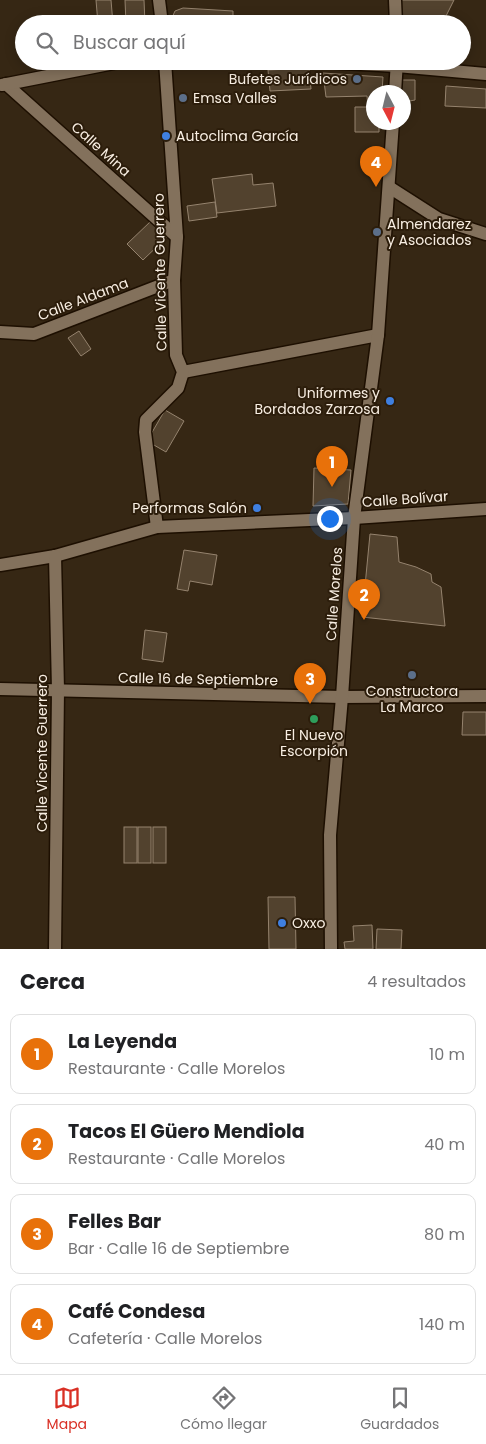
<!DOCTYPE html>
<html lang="es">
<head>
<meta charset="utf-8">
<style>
  body { margin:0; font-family:Poppins,sans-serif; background:#f2f2f2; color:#202124 }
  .compass { position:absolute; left:366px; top:85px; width:45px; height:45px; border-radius:50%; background:#fff; box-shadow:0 2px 12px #0003; rotate:173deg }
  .you { position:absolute; left:329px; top:518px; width:18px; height:18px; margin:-12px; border:4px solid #fff; border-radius:50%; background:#1a73e8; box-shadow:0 0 0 8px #1a73e833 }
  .badge { display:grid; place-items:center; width:32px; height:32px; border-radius:50%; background:#d93025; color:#fff; font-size:16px; font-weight:700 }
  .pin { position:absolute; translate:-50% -41px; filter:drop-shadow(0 1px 2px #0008) }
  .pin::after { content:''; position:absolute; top:26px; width:18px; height:15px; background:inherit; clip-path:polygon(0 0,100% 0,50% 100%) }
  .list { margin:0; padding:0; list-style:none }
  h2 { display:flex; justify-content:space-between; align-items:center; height:65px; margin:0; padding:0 20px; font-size:21px }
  h2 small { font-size:16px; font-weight:400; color:#757577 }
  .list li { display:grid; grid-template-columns:32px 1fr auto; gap:15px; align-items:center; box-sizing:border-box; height:80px; margin:0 10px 10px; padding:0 10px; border:1px solid #e0e0e0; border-radius:10px }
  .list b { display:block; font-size:19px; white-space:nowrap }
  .list p { margin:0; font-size:16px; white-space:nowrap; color:#757577 }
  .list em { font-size:16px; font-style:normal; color:#757577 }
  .icon { flex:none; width:28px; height:28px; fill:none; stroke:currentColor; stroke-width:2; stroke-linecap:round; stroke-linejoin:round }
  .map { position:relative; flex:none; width:486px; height:949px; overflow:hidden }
  .search { position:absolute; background:#fff; box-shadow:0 2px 12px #0003; left:15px; right:15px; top:15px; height:55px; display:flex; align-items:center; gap:12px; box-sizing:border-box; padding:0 18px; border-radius:28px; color:#757577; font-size:19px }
  .sheet { height:425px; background:#fff }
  nav { display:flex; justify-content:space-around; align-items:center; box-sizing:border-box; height:70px; border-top:1px solid #e0e0e0; background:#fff; font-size:14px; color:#757577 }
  nav a { display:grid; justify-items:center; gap:2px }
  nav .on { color:#d93025 }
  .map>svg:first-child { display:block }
  .building { fill:#52422e; stroke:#95836e }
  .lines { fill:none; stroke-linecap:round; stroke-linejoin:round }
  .minor-casing { stroke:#1d0f01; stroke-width:15 }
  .minor { stroke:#83715c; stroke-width:12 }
  .service-dot { fill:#5c6f8a; stroke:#2c1d0b; stroke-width:2 }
  .shop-dot { fill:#3f7fe0; stroke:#2c1d0b; stroke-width:2 }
  .leisure-dot { fill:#2e9e5b; stroke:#2c1d0b; stroke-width:2 }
  .labels { text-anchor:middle; stroke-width:4; stroke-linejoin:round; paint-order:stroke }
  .poi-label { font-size:14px; fill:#f8eee2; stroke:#2c1d0b; text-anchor:start }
  .street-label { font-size:14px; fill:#f8eee2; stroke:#2c1d0b }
</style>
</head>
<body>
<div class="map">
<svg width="486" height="949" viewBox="0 0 486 949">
  <rect width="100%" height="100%" fill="#362714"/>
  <g class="building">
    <path d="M96,0H111L113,24H98Z"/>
    <path d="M125,0H144L145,24H126Z"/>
    <path d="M401,0H454L442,24L399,19Z"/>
    <path d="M183,8L233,11V24H172L171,20L175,11Z"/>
    <path d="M309,68L311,89L270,91L268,70Z"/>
    <path d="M323,73L383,77L382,92H374V122H379V132H355V107H368L367,96L326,97Z"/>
    <path d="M399,80H415V100L404,102V92H399Z"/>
    <path d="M446,86L486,89V108L445,106Z"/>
    <path d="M252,174L253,185L273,183L276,206L217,213L212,179Z"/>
    <path d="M215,202L217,217L189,221L187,206Z"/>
    <path d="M151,221L167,237L143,260L127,244Z"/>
    <path d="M79,331L91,349L81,356L68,338Z"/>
    <path d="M165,410L184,421L166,452L147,441Z"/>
    <path d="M314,468L351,470L348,504L313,506Z"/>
    <path d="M370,534L397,537L399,562L416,567L431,574L432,582L441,587L445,626L362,617Z"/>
    <path d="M184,550L217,555L212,585L190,581L188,591L177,589Z"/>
    <path d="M145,630L167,633L163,662L142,659Z"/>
    <path d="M463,712H486V735H462Z"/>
    <rect x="124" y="827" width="13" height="36"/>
    <rect x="138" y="827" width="13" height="36"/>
    <rect x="153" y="827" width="13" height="36"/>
    <path d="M268,897H295L296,949H269Z"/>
    <path d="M372,925L373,949H345L344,942L354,941L353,926Z"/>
    <path d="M377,929L402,930L401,949H376Z"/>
  </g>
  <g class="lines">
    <defs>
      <g id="minor">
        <path d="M159,0L162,24"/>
        <path d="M395,0L396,24"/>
        <path d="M307,61L397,66L486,74"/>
        <path d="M6,84L177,237"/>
        <path d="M2,85L124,61"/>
        <path d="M395,92L397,61"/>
        <path d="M389,187L439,219L486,234"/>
        <path d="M0,332L34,334L174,280"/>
        <path d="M183,372L378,335"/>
        <path d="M157,527L145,432L146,420L178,388L183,372L176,355L174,280L177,237L165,61"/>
        <path d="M0,565L55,556L157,527L354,518L486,509"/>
        <path d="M0,689L342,697L486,696"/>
        <path d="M55,949L58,690L55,556"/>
        <path d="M331,949L330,835L342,697L354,518L378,335L393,122"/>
      </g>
    </defs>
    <use href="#minor" class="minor-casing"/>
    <use href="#minor" class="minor"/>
  </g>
  <g class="service-dot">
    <circle cx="357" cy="79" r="5"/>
    <circle cx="183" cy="98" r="5"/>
    <circle cx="377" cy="232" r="5"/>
    <circle cx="412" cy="675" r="5"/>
  </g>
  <g class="shop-dot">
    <circle cx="166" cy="136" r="5"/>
    <circle cx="390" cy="401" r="5"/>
    <circle cx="257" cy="508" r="5"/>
    <circle cx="282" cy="923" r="5"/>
  </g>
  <circle class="leisure-dot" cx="314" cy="719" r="5"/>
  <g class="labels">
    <g class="poi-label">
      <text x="347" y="84" text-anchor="end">Bufetes Jurídicos</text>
      <text x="193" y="103">Emsa Valles</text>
      <text x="176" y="141">Autoclima García</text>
      <text x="387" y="229">Almendarez<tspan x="387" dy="16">y Asociados</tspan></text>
      <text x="380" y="398" text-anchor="end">Uniformes y<tspan x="380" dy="16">Bordados Zarzosa</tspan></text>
      <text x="247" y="513" text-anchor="end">Performas Salón</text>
      <text x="412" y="696" text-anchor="middle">Constructora<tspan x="412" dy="16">La Marco</tspan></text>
      <text x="314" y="740" text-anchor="middle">El Nuevo<tspan x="314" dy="16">Escorpión</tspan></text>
      <text x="292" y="928">Oxxo</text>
    </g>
    <g class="street-label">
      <text transform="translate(101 149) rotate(42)" y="5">Calle Mina</text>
      <text transform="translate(160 272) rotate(-91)" y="5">Calle Vicente Guerrero</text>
      <text transform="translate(83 299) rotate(-21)" y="5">Calle Aldama</text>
      <text transform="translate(405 499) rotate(-4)" y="5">Calle Bolívar</text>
      <text transform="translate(334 594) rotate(-86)" y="5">Calle Morelos</text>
      <text transform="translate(198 679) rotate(1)" y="5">Calle 16 de Septiembre</text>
      <text transform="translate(42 753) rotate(-90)" y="5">Calle Vicente Guerrero</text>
    </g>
  </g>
</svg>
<svg class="compass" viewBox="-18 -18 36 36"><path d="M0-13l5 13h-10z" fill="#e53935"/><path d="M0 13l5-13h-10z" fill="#757577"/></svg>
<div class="you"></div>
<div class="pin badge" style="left:332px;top:487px;background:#e8710a">1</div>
<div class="pin badge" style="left:364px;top:620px;background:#e8710a">2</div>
<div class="pin badge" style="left:310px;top:704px;background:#e8710a">3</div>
<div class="pin badge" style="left:376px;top:187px;background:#e8710a">4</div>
<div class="search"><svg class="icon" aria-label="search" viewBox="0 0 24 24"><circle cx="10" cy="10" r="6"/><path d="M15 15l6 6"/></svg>Buscar aquí</div>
</div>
<section class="sheet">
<h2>Cerca<small>4 resultados</small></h2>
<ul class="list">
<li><span class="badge" style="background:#e8710a">1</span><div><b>La Leyenda</b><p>Restaurante · Calle Morelos</p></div><em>10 m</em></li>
<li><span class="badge" style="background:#e8710a">2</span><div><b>Tacos El Güero Mendiola</b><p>Restaurante · Calle Morelos</p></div><em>40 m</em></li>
<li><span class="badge" style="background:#e8710a">3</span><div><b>Felles Bar</b><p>Bar · Calle 16 de Septiembre</p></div><em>80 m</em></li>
<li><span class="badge" style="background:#e8710a">4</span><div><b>Café Condesa</b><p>Cafetería · Calle Morelos</p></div><em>140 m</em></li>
</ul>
</section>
<nav>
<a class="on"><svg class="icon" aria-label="map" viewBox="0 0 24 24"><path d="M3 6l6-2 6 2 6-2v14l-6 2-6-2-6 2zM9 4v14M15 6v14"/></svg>Mapa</a>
<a><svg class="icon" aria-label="directions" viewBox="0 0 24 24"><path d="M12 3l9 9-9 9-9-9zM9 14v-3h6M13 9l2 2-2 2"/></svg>Cómo llegar</a>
<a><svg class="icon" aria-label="saved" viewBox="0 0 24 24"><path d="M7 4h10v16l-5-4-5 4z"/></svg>Guardados</a>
</nav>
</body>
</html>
